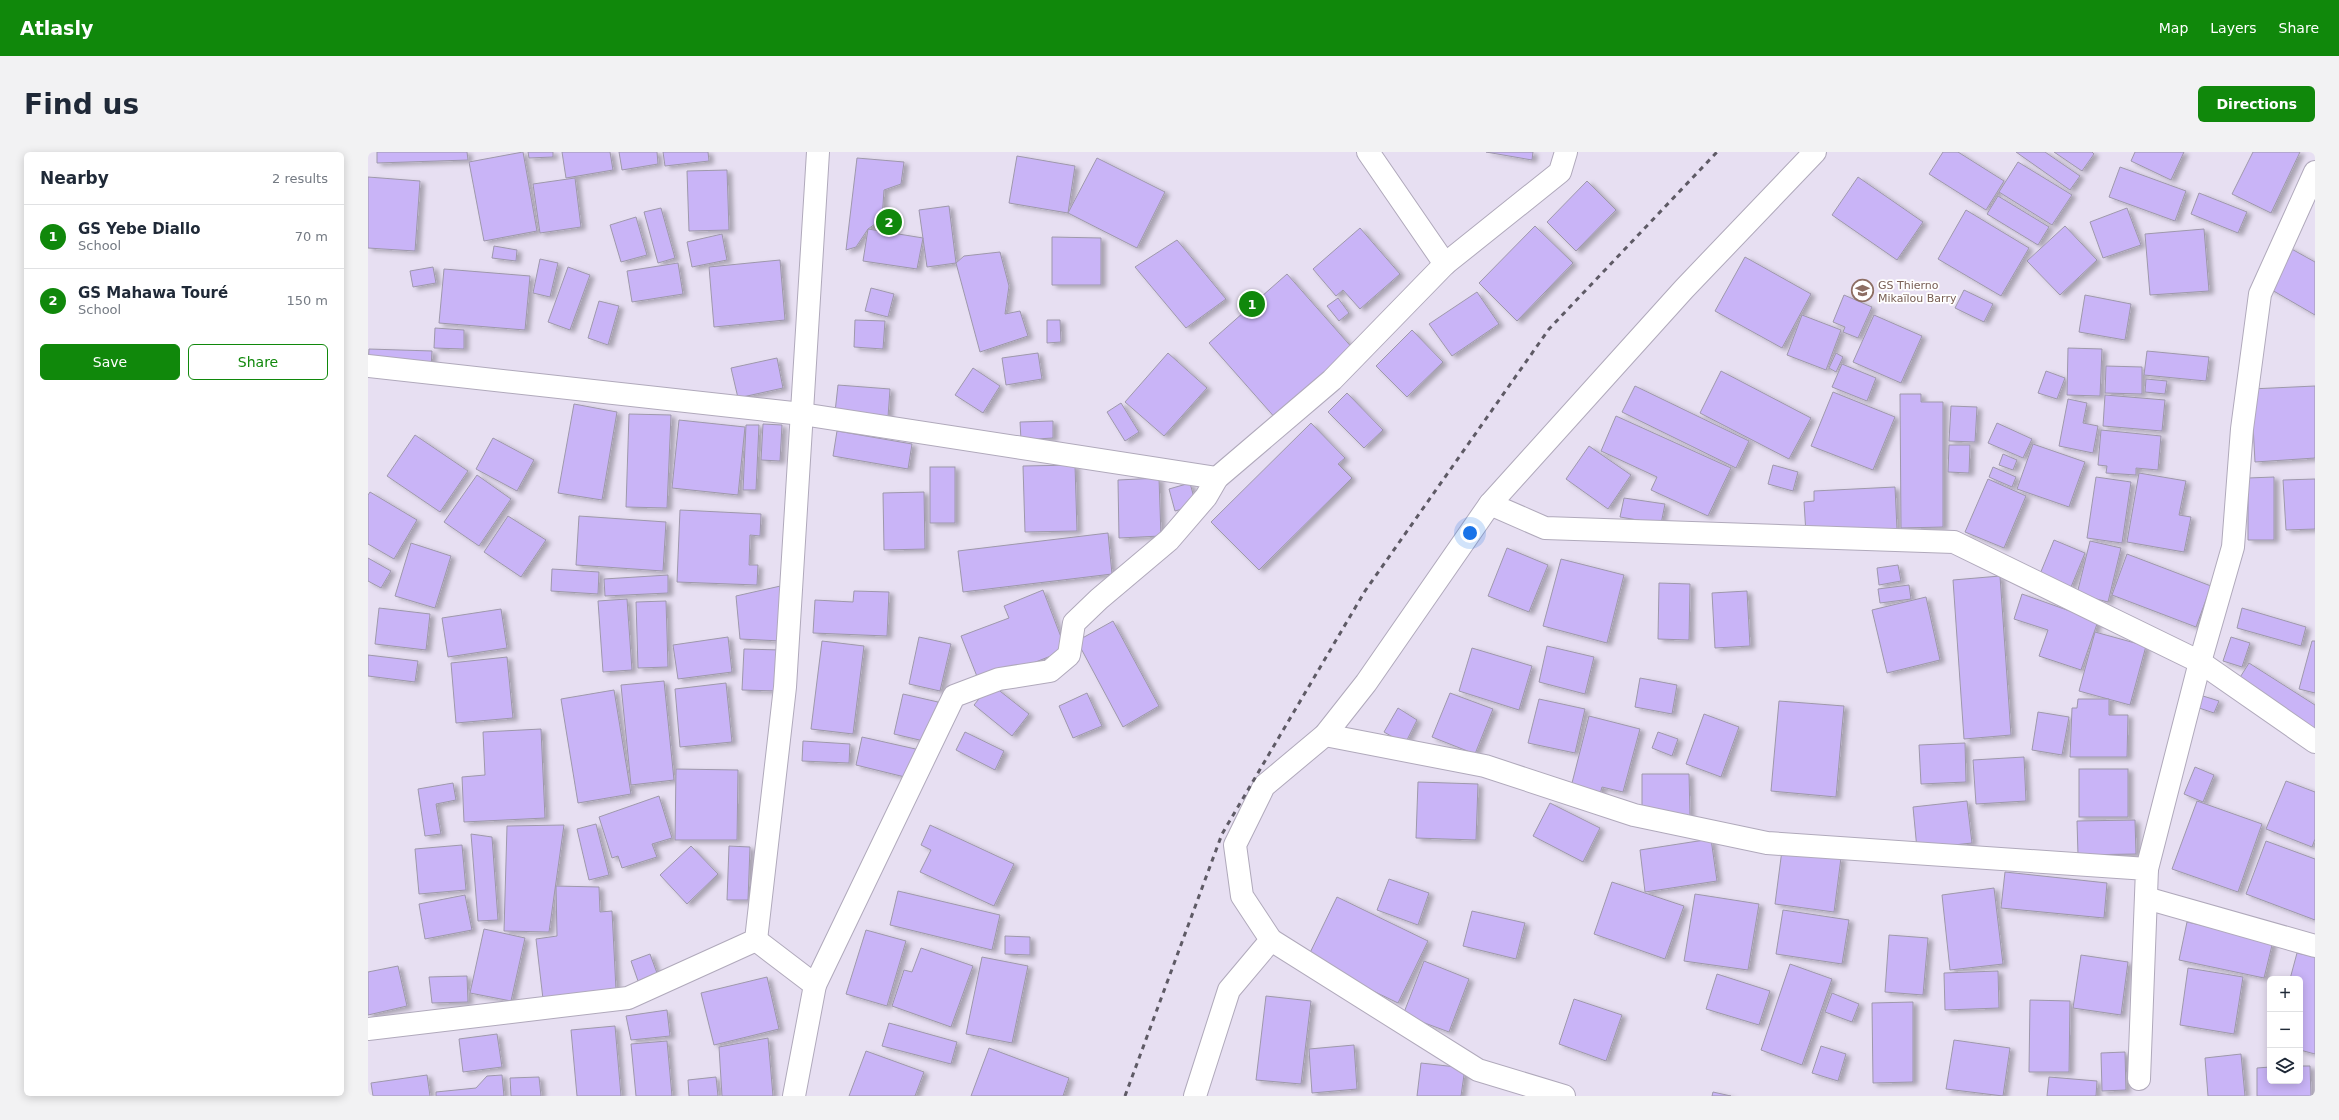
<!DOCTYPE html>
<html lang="en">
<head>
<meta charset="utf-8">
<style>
  body { margin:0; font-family:"DejaVu Sans",sans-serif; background:#f2f2f3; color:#1f2937 }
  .controls { position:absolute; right:12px; bottom:12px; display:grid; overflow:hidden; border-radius:6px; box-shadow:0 2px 10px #0003 }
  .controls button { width:36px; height:36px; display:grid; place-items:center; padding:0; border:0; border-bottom:1px solid #e0e1e3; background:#fff; color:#1f2937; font:20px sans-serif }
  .you { position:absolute; left:1102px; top:381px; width:14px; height:14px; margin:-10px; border:3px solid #fff; border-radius:50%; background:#1a73e8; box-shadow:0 0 0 6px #1a73e833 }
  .badge { display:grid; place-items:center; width:26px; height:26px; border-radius:50%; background:#10880b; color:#fff; font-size:13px; font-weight:700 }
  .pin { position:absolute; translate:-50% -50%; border:2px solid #fff; box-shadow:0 1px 4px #0006 }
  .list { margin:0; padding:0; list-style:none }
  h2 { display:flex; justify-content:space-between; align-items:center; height:52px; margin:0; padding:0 16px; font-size:17px }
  h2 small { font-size:13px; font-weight:400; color:#747a83 }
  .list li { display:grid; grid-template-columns:26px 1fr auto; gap:12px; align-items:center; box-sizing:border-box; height:64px; padding:0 16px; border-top:1px solid #e0e1e3 }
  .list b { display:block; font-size:15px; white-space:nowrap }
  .list p { margin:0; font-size:13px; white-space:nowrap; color:#747a83 }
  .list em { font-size:13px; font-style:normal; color:#747a83 }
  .actions { display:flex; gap:8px; padding:12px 16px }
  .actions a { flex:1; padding:9px 0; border:1px solid #10880b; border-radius:6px; text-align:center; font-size:14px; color:#10880b }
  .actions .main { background:#10880b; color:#fff }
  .icon { flex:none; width:22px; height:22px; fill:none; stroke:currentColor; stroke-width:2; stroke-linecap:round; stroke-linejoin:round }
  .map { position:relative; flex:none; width:1947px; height:944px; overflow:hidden; border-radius:6px }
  header { display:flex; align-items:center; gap:24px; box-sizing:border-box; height:56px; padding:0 20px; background:#10880b; color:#fff }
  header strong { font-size:19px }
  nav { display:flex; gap:22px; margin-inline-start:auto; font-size:14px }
  .intro { display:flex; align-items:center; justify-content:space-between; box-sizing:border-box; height:96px; padding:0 24px }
  h1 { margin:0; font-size:28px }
  .button { padding:10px 18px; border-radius:6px; background:#10880b; color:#fff; font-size:14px; font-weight:700 }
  main { display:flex; gap:24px; padding:0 24px }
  aside { flex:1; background:#fff; border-radius:6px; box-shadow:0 2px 10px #0003 }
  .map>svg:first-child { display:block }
  .building { fill:#c9b4f7; stroke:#9e98ab; filter:url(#shadow) }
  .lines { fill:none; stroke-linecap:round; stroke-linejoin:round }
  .minor-casing { stroke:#b0a9bb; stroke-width:24 }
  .minor { stroke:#fff; stroke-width:22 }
  .rail { stroke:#5e5a65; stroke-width:3; stroke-dasharray:5 5; stroke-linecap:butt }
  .labels { text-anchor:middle; stroke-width:3.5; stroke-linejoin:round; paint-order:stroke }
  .education-label { font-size:11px; fill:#785e54; stroke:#fff; text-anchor:start }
</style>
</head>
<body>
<header>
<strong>Atlasly</strong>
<nav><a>Map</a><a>Layers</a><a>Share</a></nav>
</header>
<div class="intro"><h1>Find us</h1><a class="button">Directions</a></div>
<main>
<aside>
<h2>Nearby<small>2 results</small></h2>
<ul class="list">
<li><span class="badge">1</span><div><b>GS Yebe Diallo</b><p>School</p></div><em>70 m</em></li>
<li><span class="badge">2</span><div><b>GS Mahawa Touré</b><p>School</p></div><em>150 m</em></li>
</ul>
<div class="actions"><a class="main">Save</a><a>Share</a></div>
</aside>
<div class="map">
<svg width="1947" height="944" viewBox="0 0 1947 944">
  <defs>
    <filter id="shadow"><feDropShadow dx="4.5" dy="2.5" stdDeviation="2" flood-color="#0004"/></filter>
  </defs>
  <rect width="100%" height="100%" fill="#e7dff2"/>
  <g class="building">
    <path d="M9,0H99L100,8L9,11Z"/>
    <path d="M155,0L169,79L116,89L101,10Z"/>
    <path d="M160,0H185V5L161,6Z"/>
    <path d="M194,0H242L245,18L198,26Z"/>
    <path d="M251,0H289L290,12L254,18Z"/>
    <path d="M295,0H340L341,9L297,14Z"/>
    <path d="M1118,0H1165L1164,8Z"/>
    <path d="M1575,0H1590L1636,29L1618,58L1561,22Z"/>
    <path d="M1648,0H1677L1712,24L1702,38Z"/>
    <path d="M1686,0H1724L1726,2L1714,19Z"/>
    <path d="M1767,0H1816L1803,28L1763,9Z"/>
    <path d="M1885,0H1932L1903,61L1864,42Z"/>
    <path d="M649,4L707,14L700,61L641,51Z"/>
    <path d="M489,6L536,10L533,32L516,38L514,67L500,77L488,95L478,98Z"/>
    <path d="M729,6L797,40L769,96L700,61Z"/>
    <path d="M1650,10L1704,43L1684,73L1631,40Z"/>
    <path d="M1752,15L1818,39L1807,69L1741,45Z"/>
    <path d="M359,18L361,78L321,79L319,19Z"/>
    <path d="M0,25L52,29L47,99L0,96Z"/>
    <path d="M1490,25L1555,70L1529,108L1464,63Z"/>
    <path d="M207,26L213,75L172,81L165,32Z"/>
    <path d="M1219,29L1248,58L1208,99L1179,70Z"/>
    <path d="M1831,41L1879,60L1870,81L1823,62Z"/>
    <path d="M1630,44L1681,75L1670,93L1619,62Z"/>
    <path d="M581,54L588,111L559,115L551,58Z"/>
    <path d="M293,56L307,106L290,111L276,60Z"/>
    <path d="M1759,56L1773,93L1735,106L1722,70Z"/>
    <path d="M1598,58L1661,96L1633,144L1570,107Z"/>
    <path d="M268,65L279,103L253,110L242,73Z"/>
    <path d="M1167,74L1205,111L1149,169L1111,131Z"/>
    <path d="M1697,74L1729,108L1692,143L1659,109Z"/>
    <path d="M992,76L1032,122L992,157L975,138L968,144L945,117Z"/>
    <path d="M500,77L555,86L549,117L495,109Z"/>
    <path d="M1836,77L1841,139L1782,143L1777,82Z"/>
    <path d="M354,82L359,108L324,115L319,90Z"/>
    <path d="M684,85L733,86V133H684Z"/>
    <path d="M809,88L858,147L818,176L767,115Z"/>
    <path d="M126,94L149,98L148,109L124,106Z"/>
    <path d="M1920,95L1947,110V163L1897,134Z"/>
    <path d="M632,100L641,134L637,162L652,159L660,184L612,200L588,111L596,104Z"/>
    <path d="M1377,105L1443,142L1414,196L1347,159Z"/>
    <path d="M172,107L190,111L182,145L165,141Z"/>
    <path d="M412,108L417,168L346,175L341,115Z"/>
    <path d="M310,111L315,142L264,150L259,119Z"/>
    <path d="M65,115L68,131L45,135L42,119Z"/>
    <path d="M200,115L222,123L202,178L180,170Z"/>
    <path d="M76,117L162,124L157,178L71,171Z"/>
    <path d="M919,122L987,199L909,268L841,191Z"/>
    <path d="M503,136L526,142L520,165L497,159Z"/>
    <path d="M1596,138L1625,152L1616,170L1587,156Z"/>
    <path d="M1109,140L1131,172L1084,204L1061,172Z"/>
    <path d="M1476,143L1504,155L1490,186L1475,180L1477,175L1465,170Z"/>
    <path d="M1717,143L1763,152L1757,188L1711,180Z"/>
    <path d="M970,146L981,161L971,169L959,154Z"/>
    <path d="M231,149L251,154L240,193L220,186Z"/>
    <path d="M1434,163L1473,178L1458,218L1419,203Z"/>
    <path d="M1506,163L1554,184L1533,231L1485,210Z"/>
    <path d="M487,168L517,169L515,197L486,195Z"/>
    <path d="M679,168H692L693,190L679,191Z"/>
    <path d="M67,176L96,178V197L66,196Z"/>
    <path d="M1044,178L1075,210L1039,245L1008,214Z"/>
    <path d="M1700,196L1734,197L1732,244L1699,243Z"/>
    <path d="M1,197L64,199L63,216L0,214Z"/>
    <path d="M1779,199L1841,205L1838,229L1776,223Z"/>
    <path d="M670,201L674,227L638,233L634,206Z"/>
    <path d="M800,201L839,236L796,284L757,250Z"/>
    <path d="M1468,201L1475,205L1468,220L1461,216Z"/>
    <path d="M409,206L415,236L370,246L363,216Z"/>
    <path d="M1474,212L1508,226L1499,249L1464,235Z"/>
    <path d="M1738,214L1774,215V242L1737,241Z"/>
    <path d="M605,216L632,234L615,261L587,243Z"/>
    <path d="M1353,219L1443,266L1421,307L1332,261Z"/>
    <path d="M1678,219L1697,226L1689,247L1670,241Z"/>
    <path d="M1778,227L1799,229L1797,242L1777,240Z"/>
    <path d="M470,233L522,237L520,265L467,260Z"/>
    <path d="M1267,234L1381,289L1368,316L1254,260Z"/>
    <path d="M1947,234V306L1887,310L1883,237Z"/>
    <path d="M1465,240L1527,265L1505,318L1443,294Z"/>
    <path d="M979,241L1015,278L996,296L960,260Z"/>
    <path d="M1532,242H1553V250H1575V375L1533,376Z"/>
    <path d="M1737,243L1797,248L1794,279L1735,274Z"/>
    <path d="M1700,247L1719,251L1715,271L1730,274L1725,301L1691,294Z"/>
    <path d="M753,251L771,280L757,289L739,260Z"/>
    <path d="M206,252L249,260L234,348L190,341Z"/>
    <path d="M1583,254L1609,255L1607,290L1581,289Z"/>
    <path d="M261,262L303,263L299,356L258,355Z"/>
    <path d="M1248,264L1363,316L1340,364L1283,338L1289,325L1233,299Z"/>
    <path d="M311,268L377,275L370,343L304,336Z"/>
    <path d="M685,269V286L653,288L652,270Z"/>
    <path d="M943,271L977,306L970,312L984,326L891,418L843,370Z"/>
    <path d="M1629,271L1664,287L1655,306L1620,291Z"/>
    <path d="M395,272L414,273L412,309L393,308Z"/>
    <path d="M378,273H391L388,338H375Z"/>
    <path d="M1733,278L1793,284L1790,318L1768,316V323L1738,321L1739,314L1730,313Z"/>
    <path d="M469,279L544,292L540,317L465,304Z"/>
    <path d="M47,283L100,319L72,360L19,324Z"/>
    <path d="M125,286L166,308L149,339L108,317Z"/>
    <path d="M1665,292L1717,310L1701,355L1649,337Z"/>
    <path d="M1581,293H1602L1601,321L1580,320Z"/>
    <path d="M1221,294L1263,323L1240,357L1198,327Z"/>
    <path d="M1635,302L1649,308L1645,318L1631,313Z"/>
    <path d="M707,313L709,379L657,380L655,314Z"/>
    <path d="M1405,313L1430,320L1425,339L1400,332Z"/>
    <rect x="562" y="315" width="25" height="56"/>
    <path d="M1625,315L1648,325L1644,335L1621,325Z"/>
    <path d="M1771,321L1818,329L1811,363L1823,365L1816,400L1759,390Z"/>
    <path d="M109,323L143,347L111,394L76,370Z"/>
    <path d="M1728,325L1763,330L1754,391L1719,386Z"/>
    <path d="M1906,325V388H1880V326Z"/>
    <path d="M791,326L793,384L751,386L750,328Z"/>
    <path d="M1620,327L1658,344L1636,396L1597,380Z"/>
    <path d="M1947,327V377L1918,378L1915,328Z"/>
    <path d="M822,331L828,353L807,359L801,337Z"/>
    <path d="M1527,335L1529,377L1438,382L1436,350L1446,349V339Z"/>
    <path d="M2,340L49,368L26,407L0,392V343Z"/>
    <path d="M556,340L557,397L516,398L515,341Z"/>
    <path d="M1256,346L1297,352L1293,372L1252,365Z"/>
    <path d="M312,358L393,362L392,384L382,383L381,413H390L389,433L309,430Z"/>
    <path d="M140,364L178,388L153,425L116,400Z"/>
    <path d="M211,364L298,370L295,419L208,413Z"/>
    <path d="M740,381L744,422L595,440L590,399Z"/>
    <path d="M1686,388L1717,401L1703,435L1672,422Z"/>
    <path d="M1722,389L1753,396L1740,450L1709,442Z"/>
    <path d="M43,391L83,404L67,456L27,444Z"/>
    <path d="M1139,396L1180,413L1161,460L1120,444Z"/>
    <path d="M1759,402L1843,434L1828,475L1744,443Z"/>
    <path d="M0,406L23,419L13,436L0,429Z"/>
    <path d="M1193,407L1256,423L1239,491L1175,474Z"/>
    <path d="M1530,413L1533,429L1511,433L1509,416Z"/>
    <path d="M184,417L231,420L230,442L183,439Z"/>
    <path d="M300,423V441L237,444L236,427Z"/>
    <path d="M1632,424L1643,583L1596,587L1585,428Z"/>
    <path d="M1291,431L1322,432L1321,488L1290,487Z"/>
    <path d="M417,433L413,489L372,487L368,444Z"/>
    <path d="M1541,433L1543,447L1512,451L1510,437Z"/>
    <path d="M675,438L698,498L612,532L593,484L641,466L636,454Z"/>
    <path d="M486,439L521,440L519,484L445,481L447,448L485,450Z"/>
    <path d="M1379,439L1382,494L1347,496L1344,441Z"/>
    <path d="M1654,442L1730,469L1713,518L1671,504L1680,478L1646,467Z"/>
    <path d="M1558,445L1572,508L1519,521L1504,458Z"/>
    <path d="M259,447L264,518L235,520L230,449Z"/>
    <path d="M298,449L300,515L270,516L268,450Z"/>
    <path d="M11,456L62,462L58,498L7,492Z"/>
    <path d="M1874,456L1938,475L1933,494L1869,476Z"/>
    <path d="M133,457L139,496L80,505L74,466Z"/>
    <path d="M745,469L791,554L755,575L709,489Z"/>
    <path d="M1727,480L1778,494L1762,553L1711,539Z"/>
    <path d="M360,485L364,520L310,527L305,493Z"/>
    <path d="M551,485L583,492L572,539L541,532Z"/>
    <path d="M1863,485L1882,491L1874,515L1855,509Z"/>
    <path d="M454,489L496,494L485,582L443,577Z"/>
    <path d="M1944,489H1947V541L1931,537Z"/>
    <path d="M1179,494L1226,505L1217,542L1171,530Z"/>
    <path d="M1104,496L1164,514L1151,558L1091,539Z"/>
    <path d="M376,497L412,498L410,539L374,538Z"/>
    <path d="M0,503L50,509L47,530L0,524Z"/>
    <path d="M139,505L145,566L88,571L83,511Z"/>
    <path d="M1881,511L1947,553V577L1871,527Z"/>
    <path d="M1272,526L1309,533L1304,562L1267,555Z"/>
    <path d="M296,529L306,628L263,633L253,533Z"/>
    <path d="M358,531L364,590L312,595L307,537Z"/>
    <path d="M623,532L661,562L644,584L606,553Z"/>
    <path d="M246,538L263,642L210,651L193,547Z"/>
    <path d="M719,541L734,574L705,586L691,554Z"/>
    <path d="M1082,541L1125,557L1107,602L1064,585Z"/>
    <path d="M535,542L570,550L560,590L526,582Z"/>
    <path d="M1835,544L1851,549L1846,561L1831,556Z"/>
    <path d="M1171,547L1217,557L1207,601L1160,591Z"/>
    <path d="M1710,547H1741V563H1760L1759,605H1702L1704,556H1709Z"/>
    <path d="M1411,549L1476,554L1468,645L1403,639Z"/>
    <path d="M1030,556L1049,568L1037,592L1016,580Z"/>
    <path d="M1670,560L1701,565L1694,603L1664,598Z"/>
    <path d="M1336,562L1371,575L1353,625L1318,612Z"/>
    <path d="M1221,564L1272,577L1255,640L1234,635L1232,642L1203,635Z"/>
    <path d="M173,577L177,666L96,670L94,625L117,623L115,580Z"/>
    <path d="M597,580L636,599L627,618L588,598Z"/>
    <path d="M1290,580L1310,587L1304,604L1284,596Z"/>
    <path d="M494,585L552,598L545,627L488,613Z"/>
    <path d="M435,589L482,592L481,611L434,609Z"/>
    <path d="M1597,591L1598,630L1553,632L1551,593Z"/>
    <path d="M1656,605L1658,649L1608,652L1605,608Z"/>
    <path d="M1827,615L1846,623L1835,650L1816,642Z"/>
    <path d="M308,617L370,618L369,688H307Z"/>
    <rect x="1711" y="617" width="49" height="48"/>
    <path d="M1274,622H1321L1322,664H1274Z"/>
    <path d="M1918,629L1947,640V687L1944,695L1898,677Z"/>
    <path d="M1050,630L1110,632L1108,688L1048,686Z"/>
    <path d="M85,631L88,648L68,652L73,682L57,684L50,637Z"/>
    <path d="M291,644L304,686L284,692L289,705L254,716L250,704L244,706L231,665Z"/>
    <path d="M1599,649L1604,691L1549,697L1545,655Z"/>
    <path d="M1829,649L1894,672L1870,740L1804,717Z"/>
    <path d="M1182,651L1232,676L1215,710L1165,684Z"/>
    <path d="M1767,668L1768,702L1710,703L1709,669Z"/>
    <path d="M228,672L241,723L221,728L209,677Z"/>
    <path d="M196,673L181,780L136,779L139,674Z"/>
    <path d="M562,673L646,712L626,754L552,720L563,698L553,693Z"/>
    <path d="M103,682L124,685L130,768L110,769Z"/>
    <path d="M1343,687L1349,729L1277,740L1272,698Z"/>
    <path d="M1898,689L1947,707V768L1878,742Z"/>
    <path d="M94,693L98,738L51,742L47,697Z"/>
    <path d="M323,694L350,722L319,752L292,723Z"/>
    <path d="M361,694L382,695L380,748H359Z"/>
    <path d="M1414,698L1473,706L1466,760L1407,752Z"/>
    <path d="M1637,720L1739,731L1736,766L1633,756Z"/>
    <path d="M1021,727L1061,741L1050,773L1009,758Z"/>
    <path d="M1244,730L1316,754L1297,807L1226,782Z"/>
    <path d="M188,734L231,735L232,760L244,759L248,838L175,847L168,787L189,784Z"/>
    <path d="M1626,736L1635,812L1582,818L1574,743Z"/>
    <path d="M530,739L632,763L624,798L522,773Z"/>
    <path d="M1327,742L1391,752L1380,818L1316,809Z"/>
    <path d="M97,743L104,778L57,787L51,752Z"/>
    <path d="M969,745L1060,789L1030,851L939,807Z"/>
    <path d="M1415,758L1481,768L1474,812L1408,802Z"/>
    <path d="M1104,759L1157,771L1148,807L1095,794Z"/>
    <path d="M1819,770L1905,789L1896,826L1811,808Z"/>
    <path d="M116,777L157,786L143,849L102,841Z"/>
    <path d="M498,778L538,789L519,854L478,842Z"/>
    <path d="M1521,783L1560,786L1555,843L1517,840Z"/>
    <path d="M637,784L662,785V803L637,802Z"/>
    <path d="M553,796L605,814L583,875L524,854L536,818L544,820Z"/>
    <path d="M1929,801L1947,805V902L1932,898V827H1922Z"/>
    <path d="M282,802L289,821L270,829L263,809Z"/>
    <path d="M1713,803L1760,810L1753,863L1705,856Z"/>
    <path d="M614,805L660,814L644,891L598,882Z"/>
    <path d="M1056,809L1101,827L1081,880L1035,863Z"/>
    <path d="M1422,812L1464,827L1434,913L1393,898Z"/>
    <path d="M30,814L39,854L0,863V820Z"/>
    <path d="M1820,816L1875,825L1866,882L1812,873Z"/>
    <path d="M1630,819L1631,856L1577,858L1576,821Z"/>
    <path d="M1349,822L1402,839L1391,873L1338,857Z"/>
    <path d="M99,824L100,850L64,851L61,825Z"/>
    <path d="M399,825L411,877L346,893L333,841Z"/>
    <path d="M1464,841L1491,852L1484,870L1457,860Z"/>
    <path d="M898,844L943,849L933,932L888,928Z"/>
    <path d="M1206,847L1254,863L1238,909L1191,892Z"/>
    <path d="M1662,848L1702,849L1701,920H1661Z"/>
    <path d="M1545,850V930L1505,931L1504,851Z"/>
    <path d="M299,858L302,884L263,888L258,864Z"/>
    <path d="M521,871L589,890L583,912L514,894Z"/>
    <path d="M247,874L253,944H209L203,878Z"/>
    <path d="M129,882L134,915L95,920L91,887Z"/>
    <path d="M400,886L405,944H354L351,895Z"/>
    <path d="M1586,888L1642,896L1635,944L1578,937Z"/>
    <path d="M299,889L304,944H268L263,892Z"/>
    <path d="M986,893L989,937L944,941L941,897Z"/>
    <path d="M1453,894L1478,902L1470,929L1444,921Z"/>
    <path d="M621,896L701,926L695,944H603Z"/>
    <path d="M498,899L556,920L547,944H481Z"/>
    <path d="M1757,900L1758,938L1734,939L1733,901Z"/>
    <path d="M1873,902L1877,944H1840L1837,906Z"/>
    <path d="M1053,911L1097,916L1093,944H1049Z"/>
    <path d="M1932,914H1942L1943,944H1889V916L1902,915V929H1932Z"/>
    <path d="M59,923L62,944H5L3,931Z"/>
    <path d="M134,923L136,944H68V940L108,936L119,924Z"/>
    <path d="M171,925L173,944H143L142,926Z"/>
    <path d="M348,925L350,944H321L320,928Z"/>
    <path d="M1681,925L1729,929L1728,944H1679Z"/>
    <path d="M1345,940L1363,944H1344Z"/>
  </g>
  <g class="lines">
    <defs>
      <g id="minor">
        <path d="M1000,0L1077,112"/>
        <path d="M1447,0L1316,137L1122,352L1177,376L1586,390L1832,510L1947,590"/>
        <path d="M0,214L434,262L849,326"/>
        <path d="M957,583L1117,614L1266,663L1399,691L1779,717L1771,927"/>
        <path d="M1779,717L1832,510L1865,395L1874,277L1892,142L1947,20"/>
        <path d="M1778,746L1947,794"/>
        <path d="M388,788L447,833"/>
        <path d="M903,788L1110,918L1196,944"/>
        <path d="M0,877L260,846L388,788L417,535L450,0"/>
        <path d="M426,944L447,833L586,544L631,527L682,519L701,503L706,471L731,447L801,388L838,345L849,326L964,228L1077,112L1192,20L1198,0"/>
        <path d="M827,944L861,838L903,788L874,744L867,693L896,634L957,583L998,531L1122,352"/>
      </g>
    </defs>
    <use href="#minor" class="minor-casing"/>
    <use href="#minor" class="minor"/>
    <path class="rail" d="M757,944L854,682L997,439L1181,177L1349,0"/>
  </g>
  <defs>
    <symbol id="school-ring" viewBox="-11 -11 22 22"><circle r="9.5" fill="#fff" stroke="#8d6e63" stroke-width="1.5"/><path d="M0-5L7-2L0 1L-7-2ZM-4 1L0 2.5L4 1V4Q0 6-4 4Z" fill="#8d6e63"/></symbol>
  </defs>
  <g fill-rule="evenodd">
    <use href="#school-ring" x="1482" y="126" width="25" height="25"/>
  </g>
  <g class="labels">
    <g class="education-label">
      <text x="1510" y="137">GS Thierno<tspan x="1510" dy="13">Mikaïlou Barry</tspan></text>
    </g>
  </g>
</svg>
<div class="controls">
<button>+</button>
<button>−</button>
<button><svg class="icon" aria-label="layers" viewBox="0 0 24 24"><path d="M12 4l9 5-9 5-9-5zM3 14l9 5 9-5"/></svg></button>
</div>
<div class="you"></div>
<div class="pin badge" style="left:884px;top:152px">1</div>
<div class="pin badge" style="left:521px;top:70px">2</div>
</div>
</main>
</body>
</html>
